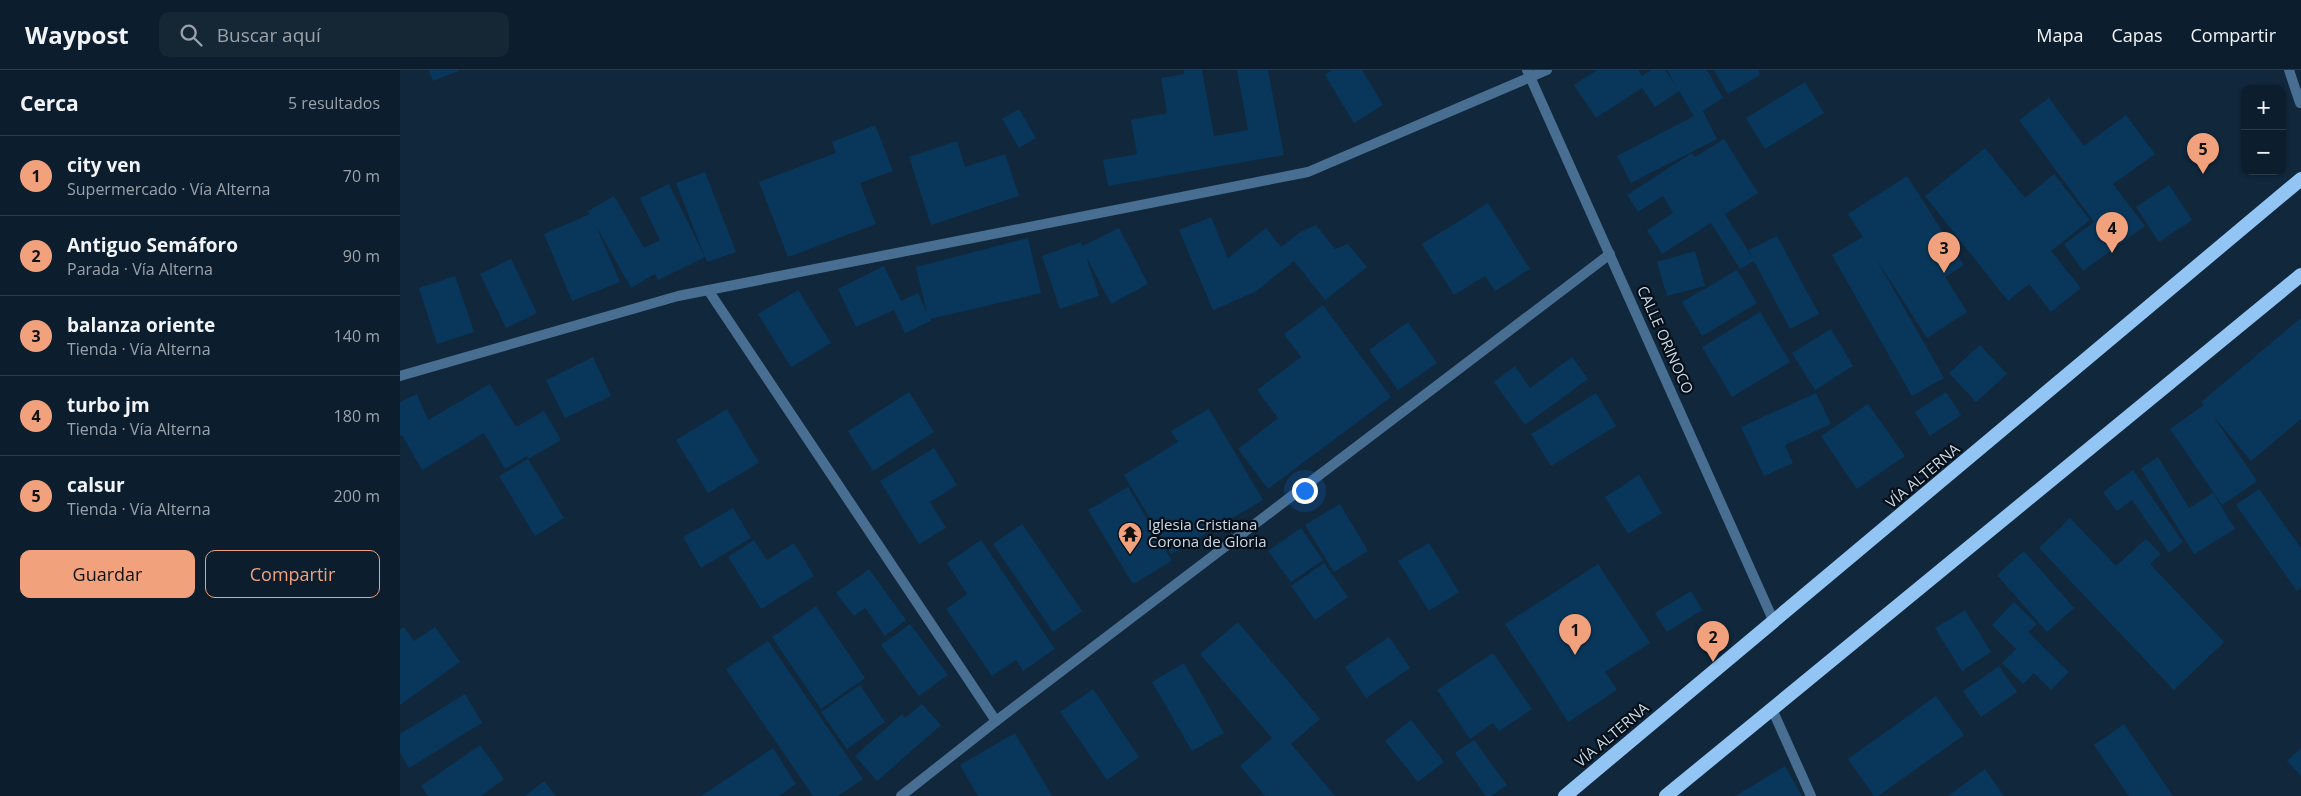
<!DOCTYPE html>
<html lang="es">
<head>
<meta charset="utf-8">
<style>
  body { margin:0; font-family:"Open Sans",sans-serif; background:#152635; color:#f1f3f6 }
  .controls { position:absolute; right:15px; top:15px; display:grid; overflow:hidden; border-radius:10px; box-shadow:0 1px 4px #0004 }
  .controls button { width:45px; height:45px; display:grid; place-items:center; padding:0; border:0; border-bottom:1px solid #2c3b49; background:#0c1d2d; color:#f1f3f6; font:25px sans-serif }
  .you { position:absolute; left:904px; top:420px; width:18px; height:18px; margin:-12px; border:4px solid #fff; border-radius:50%; background:#1a73e8; box-shadow:0 0 0 8px #1a73e833 }
  .badge { display:grid; place-items:center; width:32px; height:32px; border-radius:50%; background:#f1a17c; color:#111; font-size:16px; font-weight:700 }
  .pin { position:absolute; translate:-50% -41px; filter:drop-shadow(0 1px 2px #0008) }
  .pin::after { content:''; position:absolute; top:26px; width:18px; height:15px; background:inherit; clip-path:polygon(0 0,100% 0,50% 100%) }
  .list { margin:0; padding:0; list-style:none }
  h2 { display:flex; justify-content:space-between; align-items:center; height:65px; margin:0; padding:0 20px; font-size:21px }
  h2 small { font-size:16px; font-weight:400; color:#9aa2aa }
  .list li { display:grid; grid-template-columns:32px 1fr auto; gap:15px; align-items:center; box-sizing:border-box; height:80px; padding:0 20px; border-top:1px solid #2c3b49 }
  .list b { display:block; font-size:19px; white-space:nowrap }
  .list p { margin:0; font-size:16px; white-space:nowrap; color:#9aa2aa }
  .list em { font-size:16px; font-style:normal; color:#9aa2aa }
  .actions { display:flex; gap:10px; padding:15px 20px }
  .actions a { flex:1; padding:11px 0; border:1px solid #f1a17c; border-radius:10px; text-align:center; font-size:18px; color:#f1a17c }
  .actions .main { background:#f1a17c; color:#111 }
  .icon { flex:none; width:28px; height:28px; fill:none; stroke:currentColor; stroke-width:2; stroke-linecap:round; stroke-linejoin:round }
  .map { position:relative; flex:none; width:1901px; height:726px; overflow:hidden }
  header { display:flex; align-items:center; gap:30px; box-sizing:border-box; height:70px; padding:0 25px; background:#0c1d2d; border-bottom:1px solid #2c3b49 }
  header strong { font-size:24px }
  nav { display:flex; gap:28px; margin-inline-start:auto; font-size:18px }
  .search { width:350px; height:45px; background:#152635; display:flex; align-items:center; gap:12px; box-sizing:border-box; padding:0 18px; border-radius:10px; color:#9aa2aa; font-size:19px }
  main { display:flex }
  aside { flex:1; background:#0c1d2d }
  .map>svg:first-child { display:block }
  .building { fill:#09375b }
  .lines { fill:none; stroke-linecap:round; stroke-linejoin:round }
  .minor { stroke:#486f92; stroke-width:10 }
  .trunk { stroke:#92c5f4; stroke-width:14 }
  .labels { text-anchor:middle; stroke-width:4.5; stroke-linejoin:round; paint-order:stroke }
  .street-label { font-size:15px; fill:#cbd9e7; stroke:#060f18 }
  .poi-label { font-size:15px; fill:#cbd9e7; stroke:#060f18; text-anchor:start }
</style>
</head>
<body>
<header>
<strong>Waypost</strong>
<div class="search"><svg class="icon" aria-label="search" viewBox="0 0 24 24"><circle cx="10" cy="10" r="6"/><path d="M15 15l6 6"/></svg>Buscar aquí</div>
<nav><a>Mapa</a><a>Capas</a><a>Compartir</a></nav>
</header>
<main>
<aside>
<h2>Cerca<small>5 resultados</small></h2>
<ul class="list">
<li><span class="badge">1</span><div><b>city ven</b><p>Supermercado · Vía Alterna</p></div><em>70 m</em></li>
<li><span class="badge">2</span><div><b>Antiguo Semáforo</b><p>Parada · Vía Alterna</p></div><em>90 m</em></li>
<li><span class="badge">3</span><div><b>balanza oriente</b><p>Tienda · Vía Alterna</p></div><em>140 m</em></li>
<li><span class="badge">4</span><div><b>turbo jm</b><p>Tienda · Vía Alterna</p></div><em>180 m</em></li>
<li><span class="badge">5</span><div><b>calsur</b><p>Tienda · Vía Alterna</p></div><em>200 m</em></li>
</ul>
<div class="actions"><a class="main">Guardar</a><a>Compartir</a></div>
</aside>
<div class="map">
<svg width="1901" height="726" viewBox="0 0 1901 726">
  <rect width="100%" height="100%" fill="#10273c"/>
  <g class="building">
    <path d="M29,0H61L33,11Z"/>
    <path d="M784,0H802L814,66L848,60L837,0H868L884,85L708,116L703,90L737,84L731,50L767,43L761,8L784,4Z"/>
    <path d="M932,0H962L983,35L954,53L925,5Z"/>
    <path d="M1197,0H1238L1242,6L1251,0H1265L1276,16L1267,0H1307L1323,28L1298,44L1303,41L1317,69L1231,113L1217,86L1294,46L1279,21L1255,37L1242,18L1196,48L1174,15Z"/>
    <path d="M1314,0H1358L1360,5L1328,24Z"/>
    <path d="M1405,12L1424,43L1365,79L1346,48Z"/>
    <path d="M1649,28L1684,76L1726,45L1755,84L1713,114L1745,156L1683,201L1664,174L1694,152L1619,50Z"/>
    <path d="M619,39L636,68L619,78L602,49Z"/>
    <path d="M475,55L493,101L460,113L476,154L388,187L359,112L436,83L432,72Z"/>
    <path d="M1324,69L1358,123L1325,144L1352,187L1349,180L1377,166L1419,244L1390,259L1354,191L1340,199L1311,153L1262,184L1247,160L1273,143L1263,126L1238,142L1227,125L1292,83L1295,87Z"/>
    <path d="M557,71L565,97L605,84L619,126L531,155L509,87Z"/>
    <path d="M1585,78L1625,128L1654,104L1690,150L1651,181L1681,218L1651,242L1629,214L1608,231L1525,126Z"/>
    <path d="M305,102L336,182L307,192L276,113Z"/>
    <path d="M1507,106L1564,195L1545,207L1567,242L1527,268L1475,187L1544,308L1512,326L1432,185L1463,167L1448,144Z"/>
    <path d="M269,114L305,187L258,210L255,204L231,218L196,156L220,212L172,231L144,164L190,144L188,141L214,126L244,178L260,170L240,128Z"/>
    <path d="M1769,115L1792,150L1759,172L1736,137Z"/>
    <path d="M1088,133L1130,199L1095,221L1085,206L1054,225L1022,174Z"/>
    <path d="M811,147L828,188L866,158L881,177L899,163L916,155L935,179L948,174L967,197L925,230L894,191L855,222L813,240L779,160Z"/>
    <path d="M719,158L748,214L711,234L686,186L699,226L660,239L642,186L681,172L682,176Z"/>
    <path d="M628,168L641,223L530,249L531,251L505,263L494,240L456,257L438,219L484,196L501,231L518,223L527,243L516,197Z"/>
    <path d="M1295,181L1305,216L1267,226L1257,192Z"/>
    <path d="M111,189L137,243L106,258L80,204Z"/>
    <path d="M1337,200L1357,233L1302,266L1282,232Z"/>
    <path d="M55,206L74,262L37,274L19,218Z"/>
    <path d="M398,220L431,273L391,297L358,244Z"/>
    <path d="M923,235L991,327L868,419L838,379L878,348L857,320L901,287L884,264Z"/>
    <path d="M1360,242L1390,292L1332,327L1302,277Z"/>
    <path d="M1901,248V349L1851,391L1813,346L1857,411L1822,435L1770,359L1804,335L1801,332Z"/>
    <path d="M1008,252L1037,293L998,320L969,280Z"/>
    <path d="M1431,259L1453,296L1415,320L1392,283Z"/>
    <path d="M1580,275L1607,304L1576,332L1549,303Z"/>
    <path d="M193,287L211,326L165,348L146,310Z"/>
    <path d="M1172,287L1188,309L1125,355L1094,312L1115,296L1130,318Z"/>
    <path d="M90,314L116,357L144,341L161,370L128,389L127,386L105,399L84,363L22,400L2,365L0,366V332L17,324L28,350Z"/>
    <path d="M509,322L534,362L473,401L448,361Z"/>
    <path d="M1546,322L1561,345L1530,366L1515,342Z"/>
    <path d="M1196,323L1216,356L1151,396L1131,364Z"/>
    <path d="M1416,323L1431,354L1385,375L1393,393L1364,406L1341,357Z"/>
    <path d="M1468,334L1505,386L1457,419L1421,366Z"/>
    <path d="M327,339L359,393L308,423L276,370Z"/>
    <path d="M809,339L863,430L771,484L724,405L778,372L771,361Z"/>
    <path d="M534,378L557,415L530,432L546,458L519,474L480,411Z"/>
    <path d="M1758,387L1789,438L1813,423L1835,459L1794,484L1741,398Z"/>
    <path d="M128,389L164,448L135,466L99,406Z"/>
    <path d="M1733,400L1783,472L1769,483L1732,430L1717,441L1703,422Z"/>
    <path d="M1239,405L1262,443L1228,464L1205,427Z"/>
    <path d="M728,417L772,491L733,514L688,440Z"/>
    <path d="M1859,419L1901,478V518L1897,521L1836,435Z"/>
    <path d="M940,434L968,481L934,502L905,455Z"/>
    <path d="M333,438L351,468L301,498L283,467Z"/>
    <path d="M1670,448L1716,496L1746,469L1761,484L1750,494L1824,572L1774,620L1639,478Z"/>
    <path d="M622,454L682,541L653,562L593,474Z"/>
    <path d="M901,458L923,490L891,512L868,481Z"/>
    <path d="M354,470L367,490L394,473L414,506L361,539L328,487Z"/>
    <path d="M581,470L655,579L623,601L616,590L592,606L546,539L567,524L547,493Z"/>
    <path d="M1029,473L1059,522L1029,541L998,491Z"/>
    <path d="M1624,481L1674,538L1647,562L1597,505Z"/>
    <path d="M924,493L948,527L915,550L891,516Z"/>
    <path d="M1198,494L1250,573L1205,602L1217,620L1168,652L1105,554Z"/>
    <path d="M469,499L506,550L485,566L465,538L454,546L436,523Z"/>
    <path d="M1291,521L1302,540L1267,562L1255,543Z"/>
    <path d="M1614,532L1637,554L1628,562L1669,602L1651,620L1634,603L1623,614L1602,593L1616,579L1592,555Z"/>
    <path d="M416,536L465,608L421,639L372,567Z"/>
    <path d="M1565,540L1591,582L1562,601L1535,558Z"/>
    <path d="M838,552L920,649L891,674L935,726H865L840,696L872,668L800,584Z"/>
    <path d="M510,554L548,605L519,626L481,575Z"/>
    <path d="M4,557L14,571L35,557L60,592L0,635V560Z"/>
    <path d="M989,567L1010,598L966,628L945,597Z"/>
    <path d="M368,571L463,709L438,726H413L326,599Z"/>
    <path d="M1093,583L1132,639L1099,661L1093,653L1070,669L1037,620Z"/>
    <path d="M784,593L824,663L792,681L752,612Z"/>
    <path d="M1599,596L1617,622L1581,647L1563,621Z"/>
    <path d="M460,615L485,652L447,679L421,642Z"/>
    <path d="M693,619L739,687L707,710L660,642Z"/>
    <path d="M65,624L82,653L9,698L0,683V664Z"/>
    <path d="M1536,626L1564,665L1478,726H1474L1448,689Z"/>
    <path d="M522,634L541,655L477,711L455,686L502,644L505,648Z"/>
    <path d="M1011,650L1044,692L1018,712L985,671Z"/>
    <path d="M1724,654L1773,726H1729L1694,675Z"/>
    <path d="M615,663L652,726H578L560,695Z"/>
    <path d="M1074,670L1107,715L1091,726H1086L1055,683Z"/>
    <path d="M80,675L104,709L81,726H28L21,716Z"/>
    <path d="M373,678L396,714L379,726H301Z"/>
    <path d="M1901,678V706L1887,691Z"/>
    <path d="M1385,696L1402,726H1335Z"/>
    <path d="M1585,699L1604,726H1548Z"/>
    <path d="M144,711L156,726H125Z"/>
  </g>
  <g class="lines">
    <g class="minor">
      <path d="M1127,0L1374,552"/>
      <path d="M1889,0L1900,33"/>
      <path d="M308,220L596,651"/>
      <path d="M0,306L278,226L908,102L1147,0"/>
      <path d="M1372,639L1411,726"/>
      <path d="M501,726L596,651L1210,184"/>
    </g>
    <g class="trunk">
      <path d="M1165,726L1901,109"/>
      <path d="M1266,726L1901,205"/>
    </g>
  </g>
  <defs>
    <symbol id="temple-pin" viewBox="-11 -11 22 30"><path d="M0 17L-7.5 6A9.5 9.5 0 1 1 7.5 6Z" fill="#f1a17c" stroke="#060f18"/><path d="M0-6L5-2H3V0L6.5 2.5H4V6H1.5V3h-3V6H-4V2.5H-6.5L-3 0V-2H-5Z" fill="#111"/></symbol>
  </defs>
  <g fill-rule="evenodd">
    <use href="#temple-pin" x="716" y="450" width="28" height="38"/>
  </g>
  <g class="labels">
    <g class="street-label">
      <text transform="translate(1265 270) rotate(66)" y="5">CALLE ORINOCO</text>
      <text transform="translate(1523 406) rotate(-40)" y="5">VÍA ALTERNA</text>
      <text transform="translate(1212 665) rotate(-40)" y="5">VÍA ALTERNA</text>
    </g>
    <g class="poi-label">
      <text x="748" y="460">Iglesia Cristiana<tspan x="748" dy="17">Corona de Gloria</tspan></text>
    </g>
  </g>
</svg>
<div class="controls">
<button>+</button>
<button>−</button>
</div>
<div class="you"></div>
<div class="pin badge" style="left:1175px;top:585px">1</div>
<div class="pin badge" style="left:1313px;top:592px">2</div>
<div class="pin badge" style="left:1544px;top:203px">3</div>
<div class="pin badge" style="left:1712px;top:183px">4</div>
<div class="pin badge" style="left:1803px;top:104px">5</div>
</div>
</main>
</body>
</html>
